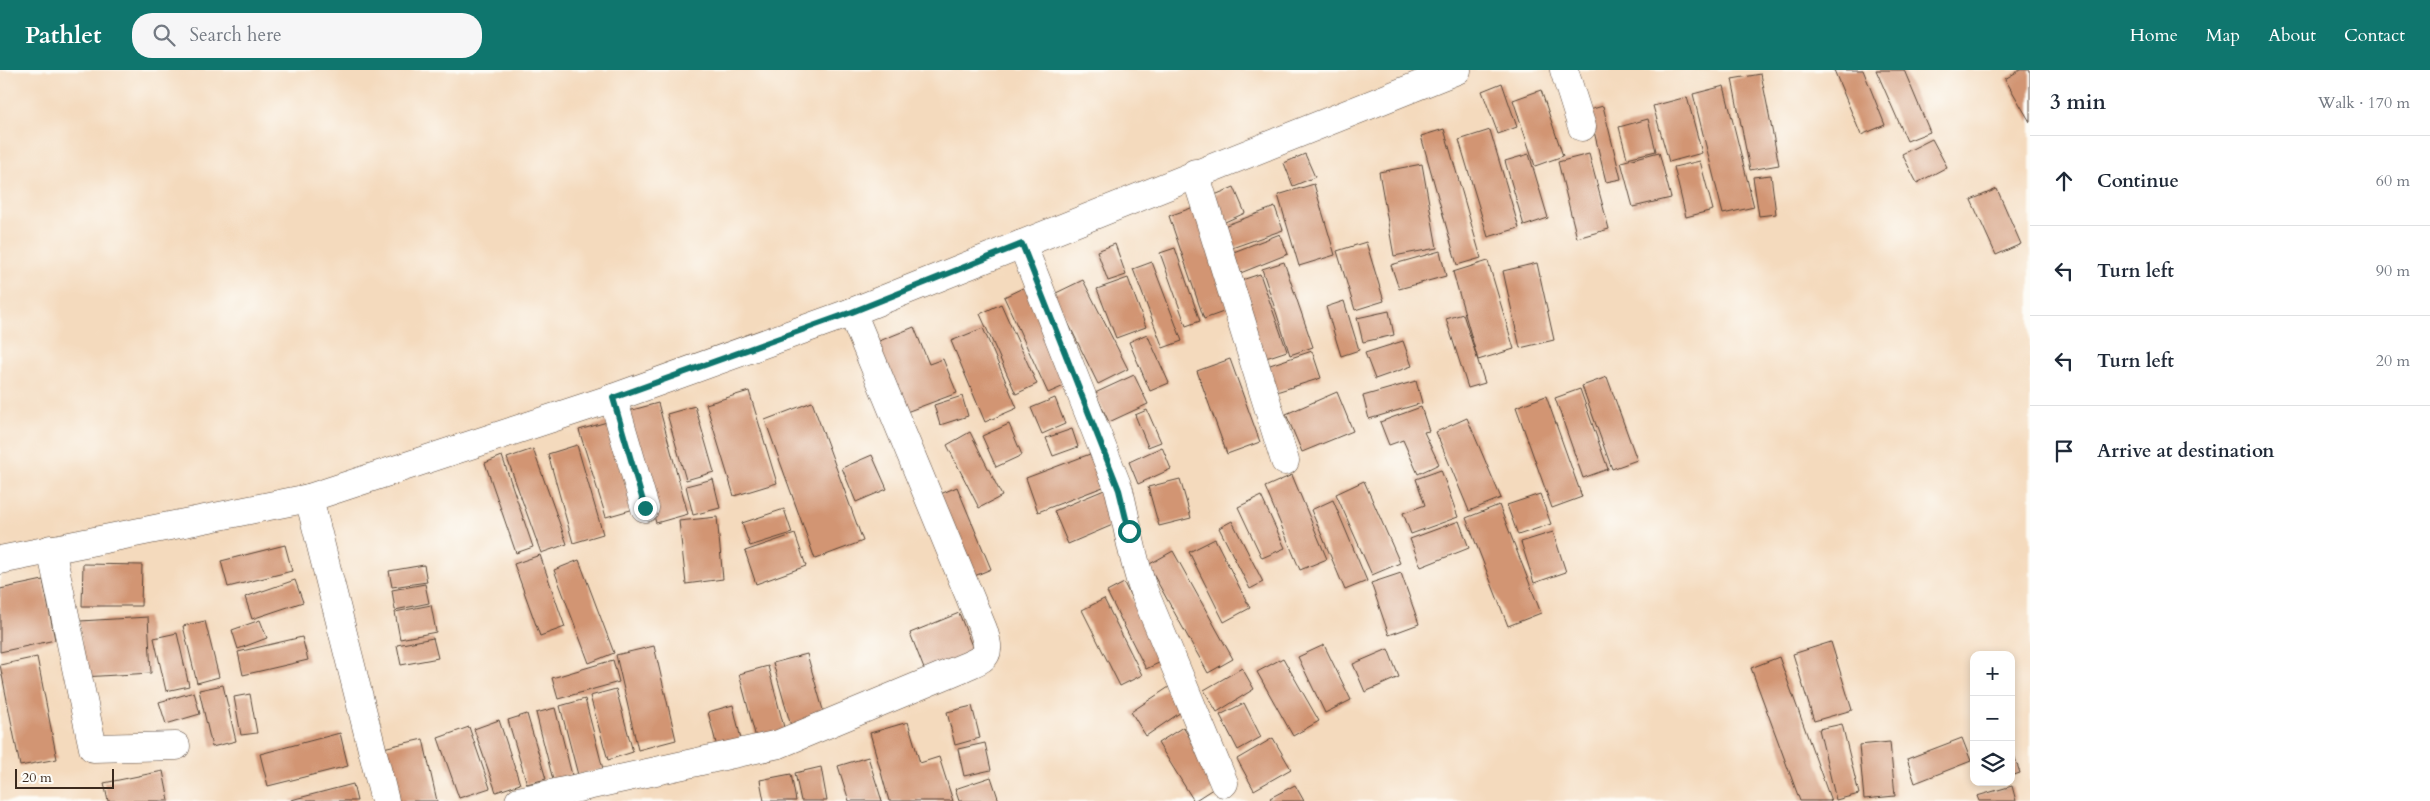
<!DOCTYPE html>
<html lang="en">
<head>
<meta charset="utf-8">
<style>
  body { margin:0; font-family:Cardo,serif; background:#f6f6f7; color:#1f2937 }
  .controls { position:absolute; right:15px; bottom:15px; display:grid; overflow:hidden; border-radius:10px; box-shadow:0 2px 8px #0003 }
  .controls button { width:45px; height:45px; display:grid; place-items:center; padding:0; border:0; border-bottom:1px solid #e0e1e3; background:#fff; color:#1f2937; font:25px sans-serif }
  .scale { position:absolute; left:15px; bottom:12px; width:99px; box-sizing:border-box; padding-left:5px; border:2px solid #3b2a1e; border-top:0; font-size:14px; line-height:18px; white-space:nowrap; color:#3b2a1e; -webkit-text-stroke:4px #fdfcf7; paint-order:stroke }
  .stop { position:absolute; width:15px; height:15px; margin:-11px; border:4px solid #0f766e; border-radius:50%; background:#fff }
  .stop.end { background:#0f766e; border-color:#fff; box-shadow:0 1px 5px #0008 }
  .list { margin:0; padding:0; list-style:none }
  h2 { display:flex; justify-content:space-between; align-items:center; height:65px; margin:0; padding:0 20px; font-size:21px }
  h2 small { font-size:16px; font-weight:400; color:#747a83 }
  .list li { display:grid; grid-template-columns:32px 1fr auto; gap:15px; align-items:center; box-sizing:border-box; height:90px; padding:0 20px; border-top:1px solid #e0e1e3 }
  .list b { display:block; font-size:19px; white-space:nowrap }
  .list em { font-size:16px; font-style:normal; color:#747a83 }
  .icon { flex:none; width:28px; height:28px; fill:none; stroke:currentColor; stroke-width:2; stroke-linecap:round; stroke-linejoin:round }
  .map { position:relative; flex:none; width:2030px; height:731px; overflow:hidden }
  header { display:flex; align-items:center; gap:30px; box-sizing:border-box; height:70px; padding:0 25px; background:#0f766e; color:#fff }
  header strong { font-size:24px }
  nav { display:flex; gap:28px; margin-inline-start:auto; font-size:18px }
  .search { width:350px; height:45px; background:#f6f6f7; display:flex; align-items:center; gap:12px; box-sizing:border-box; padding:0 18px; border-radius:20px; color:#747a83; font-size:19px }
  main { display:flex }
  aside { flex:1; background:#fff }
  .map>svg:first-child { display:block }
  .building { fill:#d29573 }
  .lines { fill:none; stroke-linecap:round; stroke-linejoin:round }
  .minor-casing { stroke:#574436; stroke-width:29 }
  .minor { stroke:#fff; stroke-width:28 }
  .route { stroke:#0f766e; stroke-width:6 }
</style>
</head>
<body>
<header>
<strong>Pathlet</strong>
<div class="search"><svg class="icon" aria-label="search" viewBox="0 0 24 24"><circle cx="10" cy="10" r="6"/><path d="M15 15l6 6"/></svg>Search here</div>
<nav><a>Home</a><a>Map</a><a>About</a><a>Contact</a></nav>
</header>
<main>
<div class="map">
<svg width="2030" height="731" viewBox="0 0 2030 731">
  <rect width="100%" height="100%" fill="#fdfcf7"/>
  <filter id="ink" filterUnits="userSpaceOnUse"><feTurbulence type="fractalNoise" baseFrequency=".02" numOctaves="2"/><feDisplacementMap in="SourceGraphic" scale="10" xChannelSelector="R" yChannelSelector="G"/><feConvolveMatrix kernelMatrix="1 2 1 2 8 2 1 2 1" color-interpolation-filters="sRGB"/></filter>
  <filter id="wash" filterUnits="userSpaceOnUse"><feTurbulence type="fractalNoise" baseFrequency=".0096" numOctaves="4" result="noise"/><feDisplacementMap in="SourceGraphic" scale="20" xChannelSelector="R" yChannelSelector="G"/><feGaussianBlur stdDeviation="1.12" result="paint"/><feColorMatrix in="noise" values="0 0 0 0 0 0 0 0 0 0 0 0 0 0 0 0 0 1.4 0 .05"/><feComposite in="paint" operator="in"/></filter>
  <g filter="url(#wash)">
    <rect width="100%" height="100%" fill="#f4dabd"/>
    <g id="blocks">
      <g class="building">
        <path d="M1834,0H1863L1885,55L1861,65Z"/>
        <path d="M1876,0H1904L1930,62L1907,71Z"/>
        <path d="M2020,0H2030V52L2005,9Z"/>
        <path d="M1761,4L1779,95L1750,100L1732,9Z"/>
        <path d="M1502,13L1517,57L1498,64L1482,21Z"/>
        <path d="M1724,16L1754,137L1723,144L1693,24Z"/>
        <path d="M1541,20L1563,86L1535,96L1513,30Z"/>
        <path d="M1687,27L1702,83L1669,92L1653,36Z"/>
        <path d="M1603,36L1621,109L1606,112L1589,40Z"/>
        <path d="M1648,49L1656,81L1627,88L1619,57Z"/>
        <path d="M1444,59L1481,188L1457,195L1421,66Z"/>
        <path d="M1490,60L1519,158L1488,167L1459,70Z"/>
        <path d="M1932,69L1947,97L1917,113L1902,84Z"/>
        <path d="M1659,82L1671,128L1633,137L1621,92Z"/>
        <path d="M1305,84L1315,107L1293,116L1284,93Z"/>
        <path d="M1529,84L1548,148L1524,156L1505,91Z"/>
        <path d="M1589,84L1609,159L1577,168L1558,92Z"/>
        <path d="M1700,91L1713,140L1686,147L1674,97Z"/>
        <path d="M1422,94L1437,178L1394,186L1379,102Z"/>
        <path d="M1771,105L1776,144L1759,146L1753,107Z"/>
        <path d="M1314,114L1335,185L1299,196L1278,125Z"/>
        <path d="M1234,117L1245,143L1216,156L1205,129Z"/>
        <path d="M1997,119L2021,174L1996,185L1971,130Z"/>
        <path d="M1194,137L1229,240L1204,249L1169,146Z"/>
        <path d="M1275,137L1283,160L1229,179L1221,157Z"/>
        <path d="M1280,164L1288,184L1238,204L1231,183Z"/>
        <path d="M1366,172L1384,231L1355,240L1337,181Z"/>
        <path d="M1115,174L1126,205L1108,211L1097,181Z"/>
        <path d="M1175,178L1200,251L1186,256L1160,183Z"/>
        <path d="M1440,181L1446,206L1399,219L1391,195Z"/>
        <path d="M1488,191L1514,279L1478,290L1453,202Z"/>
        <path d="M1152,192L1182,271L1163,278L1133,199Z"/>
        <path d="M1284,192L1313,277L1290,285L1262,199Z"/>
        <path d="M1537,193L1554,270L1520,278L1503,201Z"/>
        <path d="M1260,204L1287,281L1263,289L1236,212Z"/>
        <path d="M1128,208L1146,257L1116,268L1097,219Z"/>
        <path d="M1083,210L1128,299L1098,314L1054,224Z"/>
        <path d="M1027,216L1071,313L1048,323L1004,227Z"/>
        <path d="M1344,231L1359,280L1341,286L1326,237Z"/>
        <path d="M1001,234L1037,314L1016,324L980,244Z"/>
        <path d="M1389,241L1394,265L1363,272L1357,248Z"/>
        <path d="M1463,244L1485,313L1468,318L1446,249Z"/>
        <path d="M914,257L929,294L943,289L957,323L901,344L872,274Z"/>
        <path d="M983,258L1017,338L985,352L951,271Z"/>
        <path d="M1147,264L1169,313L1150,321L1129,272Z"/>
        <path d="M1403,271L1412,296L1375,309L1365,283Z"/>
        <path d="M1312,281L1321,308L1270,324L1261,298Z"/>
        <path d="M1230,289L1260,372L1227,384L1197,301Z"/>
        <path d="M1134,305L1148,334L1109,352L1095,323Z"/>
        <path d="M1607,307L1637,390L1612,399L1582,316Z"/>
        <path d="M1416,311L1422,333L1369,349L1363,326Z"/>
        <path d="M1580,319L1608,399L1583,408L1555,328Z"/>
        <path d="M749,321L777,413L734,426L706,334Z"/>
        <path d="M1337,322L1353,361L1302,382L1286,344Z"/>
        <path d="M962,326L968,346L940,355L934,335Z"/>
        <path d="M1546,326L1582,427L1552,438L1516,337Z"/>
        <path d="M1055,328L1065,354L1042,364L1031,338Z"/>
        <path d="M812,332L863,471L815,489L765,350Z"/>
        <path d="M658,333L688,444L656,453L625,342Z"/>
        <path d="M695,336L714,402L686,410L667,344Z"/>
        <path d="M1421,337L1429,361L1424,362L1439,394L1418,404L1403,370L1389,375L1380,352Z"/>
        <path d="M1147,340L1161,372L1148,377L1135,345Z"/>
        <path d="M1467,348L1501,428L1469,441L1436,362Z"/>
        <path d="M607,352L634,439L606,447L579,360Z"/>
        <path d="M1009,354L1022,385L996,397L982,366Z"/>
        <path d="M1072,359L1078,377L1053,386L1046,368Z"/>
        <path d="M970,362L1002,426L979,438L947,375Z"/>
        <path d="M577,375L603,464L573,473L548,384Z"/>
        <path d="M1162,377L1171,399L1138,414L1129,392Z"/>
        <path d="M533,379L567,474L541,483L507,388Z"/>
        <path d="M1090,384L1103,417L1038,442L1026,408Z"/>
        <path d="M872,385L887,419L856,432L842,398Z"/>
        <path d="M502,386L533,477L516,483L485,393Z"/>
        <path d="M1441,400L1458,447L1411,464L1403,443L1425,435L1416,409Z"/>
        <path d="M1292,405L1327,489L1300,500L1265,417Z"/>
        <path d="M713,409L720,438L693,445L686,416Z"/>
        <path d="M1180,409L1191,448L1159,456L1148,417Z"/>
        <path d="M1364,411L1400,493L1372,505L1336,424Z"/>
        <path d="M957,417L991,499L972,507L938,425Z"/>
        <path d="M1109,418L1122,451L1068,474L1054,441Z"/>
        <path d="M1540,424L1551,454L1518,465L1507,435Z"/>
        <path d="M1261,426L1285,478L1262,488L1238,437Z"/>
        <path d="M1333,430L1367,511L1345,520L1311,440Z"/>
        <path d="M1499,435L1541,543L1508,556L1466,448Z"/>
        <path d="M784,439L792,463L750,476L742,453Z"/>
        <path d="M717,447L723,509L686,514L679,451Z"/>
        <path d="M1232,451L1263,512L1250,519L1219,458Z"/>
        <path d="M1459,451L1469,478L1421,497L1410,469Z"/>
        <path d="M1553,462L1566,502L1534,513L1521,472Z"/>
        <path d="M795,464L806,496L756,514L745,481Z"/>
        <path d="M1215,469L1250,538L1224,552L1189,482Z"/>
        <path d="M285,475L292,501L228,517L221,491Z"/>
        <path d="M1173,481L1233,589L1208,603L1148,495Z"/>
        <path d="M540,485L565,557L540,566L514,494Z"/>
        <path d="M579,490L614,583L589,593L554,500Z"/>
        <path d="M83,494L142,495L141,536H82Z"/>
        <path d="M424,495L427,512L392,517L389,501Z"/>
        <path d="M1401,503L1419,554L1389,565L1371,513Z"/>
        <path d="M43,510L55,570L0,582V519Z"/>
        <path d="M295,510L303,532L252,549L245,527Z"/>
        <path d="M1124,513L1163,591L1146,599L1107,522Z"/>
        <path d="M425,514L429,533L395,540L392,520Z"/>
        <path d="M1104,529L1142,605L1120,616L1082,540Z"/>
        <path d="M431,535L436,562L400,569L395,542Z"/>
        <path d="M959,543L975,584L926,604L910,563Z"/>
        <path d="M148,547L151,603L83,607L80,551Z"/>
        <path d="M260,550L267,568L238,579L232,560Z"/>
        <path d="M205,551L219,607L197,613L183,556Z"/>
        <path d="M177,563L189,616L166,621L154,568Z"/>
        <path d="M302,567L308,590L243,605L238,582Z"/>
        <path d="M433,568L438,588L401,595L397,575Z"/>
        <path d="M1831,572L1852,640L1814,651L1793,584Z"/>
        <path d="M1324,575L1351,630L1325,643L1298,587Z"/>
        <path d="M654,576L676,670L638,680L616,585Z"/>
        <path d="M1388,579L1399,607L1365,622L1353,594Z"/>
        <path d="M807,584L825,647L791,656L773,593Z"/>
        <path d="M37,587L57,689L20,696L0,595Z"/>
        <path d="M1779,587L1831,731H1800L1751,598Z"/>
        <path d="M1283,588L1319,651L1293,666L1257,602Z"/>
        <path d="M613,590L619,612L558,629L552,608Z"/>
        <path d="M768,596L785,661L756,668L739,604Z"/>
        <path d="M1242,598L1254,619L1217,642L1204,620Z"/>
        <path d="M223,615L236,671L212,677L199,620Z"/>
        <path d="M1169,617L1184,640L1146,666L1131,642Z"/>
        <path d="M616,619L633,682L608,690L590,626Z"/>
        <path d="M194,622L200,644L166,654L159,632Z"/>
        <path d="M250,624L257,663L241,665L234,627Z"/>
        <path d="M585,629L603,699L578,705L560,636Z"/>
        <path d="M1244,633L1261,667L1238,680L1220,645Z"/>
        <path d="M733,635L743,678L719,685L708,642Z"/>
        <path d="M972,636L980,668L955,675L947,642Z"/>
        <path d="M555,638L572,705L553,710L536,643Z"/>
        <path d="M527,644L546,709L527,714L508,650Z"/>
        <path d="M499,650L520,714L496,722L474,659Z"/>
        <path d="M908,652L920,693L939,687L953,731H889L870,663Z"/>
        <path d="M1842,654L1859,724L1836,730L1819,659Z"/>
        <path d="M469,657L490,718L459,728L438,668Z"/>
        <path d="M1183,657L1219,715L1194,731L1158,673Z"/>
        <path d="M340,663L348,696L268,716L260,684Z"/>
        <path d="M1273,668L1291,699L1254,720L1237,689Z"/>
        <path d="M1962,668L1971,691L1915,713L1907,689Z"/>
        <path d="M423,669L437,731H395L383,678Z"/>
        <path d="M1890,672L1895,726L1864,729L1859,675Z"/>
        <path d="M985,673L991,700L964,706L958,679Z"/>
        <path d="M2011,676L2020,703L2011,706Z"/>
        <path d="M868,687L882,731H849L838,696Z"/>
        <path d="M821,697L827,731H801L795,703Z"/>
        <path d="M163,701L169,731H108L104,713Z"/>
        <path d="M791,704L796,731H764L760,710Z"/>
        <path d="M991,707L999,731H959L955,719Z"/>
        <path d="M353,714L357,731H291V730Z"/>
        <path d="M1295,715L1304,731H1272L1270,728Z"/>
        <path d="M2012,716L2016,731H1979L1977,726Z"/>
      </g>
    </g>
  </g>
  <g filter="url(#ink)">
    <use href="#blocks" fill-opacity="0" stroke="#574436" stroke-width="1"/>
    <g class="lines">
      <defs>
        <g id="minor">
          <path d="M1564,0L1582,57"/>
          <path d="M1195,103L1285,391"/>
          <path d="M1022,174L1119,420C1127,453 1132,487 1143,519L1224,713"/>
          <path d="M613,328L645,438"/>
          <path d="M51,479L93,678L176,676"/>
          <path d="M0,490L309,428"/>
          <path d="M385,731L309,428L613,328L852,242L1457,0"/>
          <path d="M519,731L779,674L962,598C987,587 992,587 983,559L852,242"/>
        </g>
      </defs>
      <use href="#minor" class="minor-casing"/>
      <use href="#minor" class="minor"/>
    </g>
  </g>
  <g class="lines" filter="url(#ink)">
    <path class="route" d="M645,438L613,328L852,242L1022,174L1119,420L1129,461"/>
  </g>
</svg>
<div class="controls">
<button>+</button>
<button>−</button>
<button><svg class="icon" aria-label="layers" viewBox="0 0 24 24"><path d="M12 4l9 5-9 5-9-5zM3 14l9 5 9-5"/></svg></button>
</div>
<div class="scale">20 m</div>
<div class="stop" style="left:1129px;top:461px"></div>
<div class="stop end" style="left:645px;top:438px"></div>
</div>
<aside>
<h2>3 min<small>Walk · 170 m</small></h2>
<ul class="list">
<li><svg class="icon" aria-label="ahead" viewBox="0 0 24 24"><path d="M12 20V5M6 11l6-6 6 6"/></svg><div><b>Continue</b></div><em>60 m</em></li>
<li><svg class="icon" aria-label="left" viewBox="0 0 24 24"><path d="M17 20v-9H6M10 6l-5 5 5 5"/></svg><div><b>Turn left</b></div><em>90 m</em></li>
<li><svg class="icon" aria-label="left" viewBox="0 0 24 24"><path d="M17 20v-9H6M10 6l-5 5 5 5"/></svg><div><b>Turn left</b></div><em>20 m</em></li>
<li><svg class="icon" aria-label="arrive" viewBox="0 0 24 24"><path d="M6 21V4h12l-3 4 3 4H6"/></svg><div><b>Arrive at destination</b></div></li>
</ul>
</aside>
</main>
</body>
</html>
